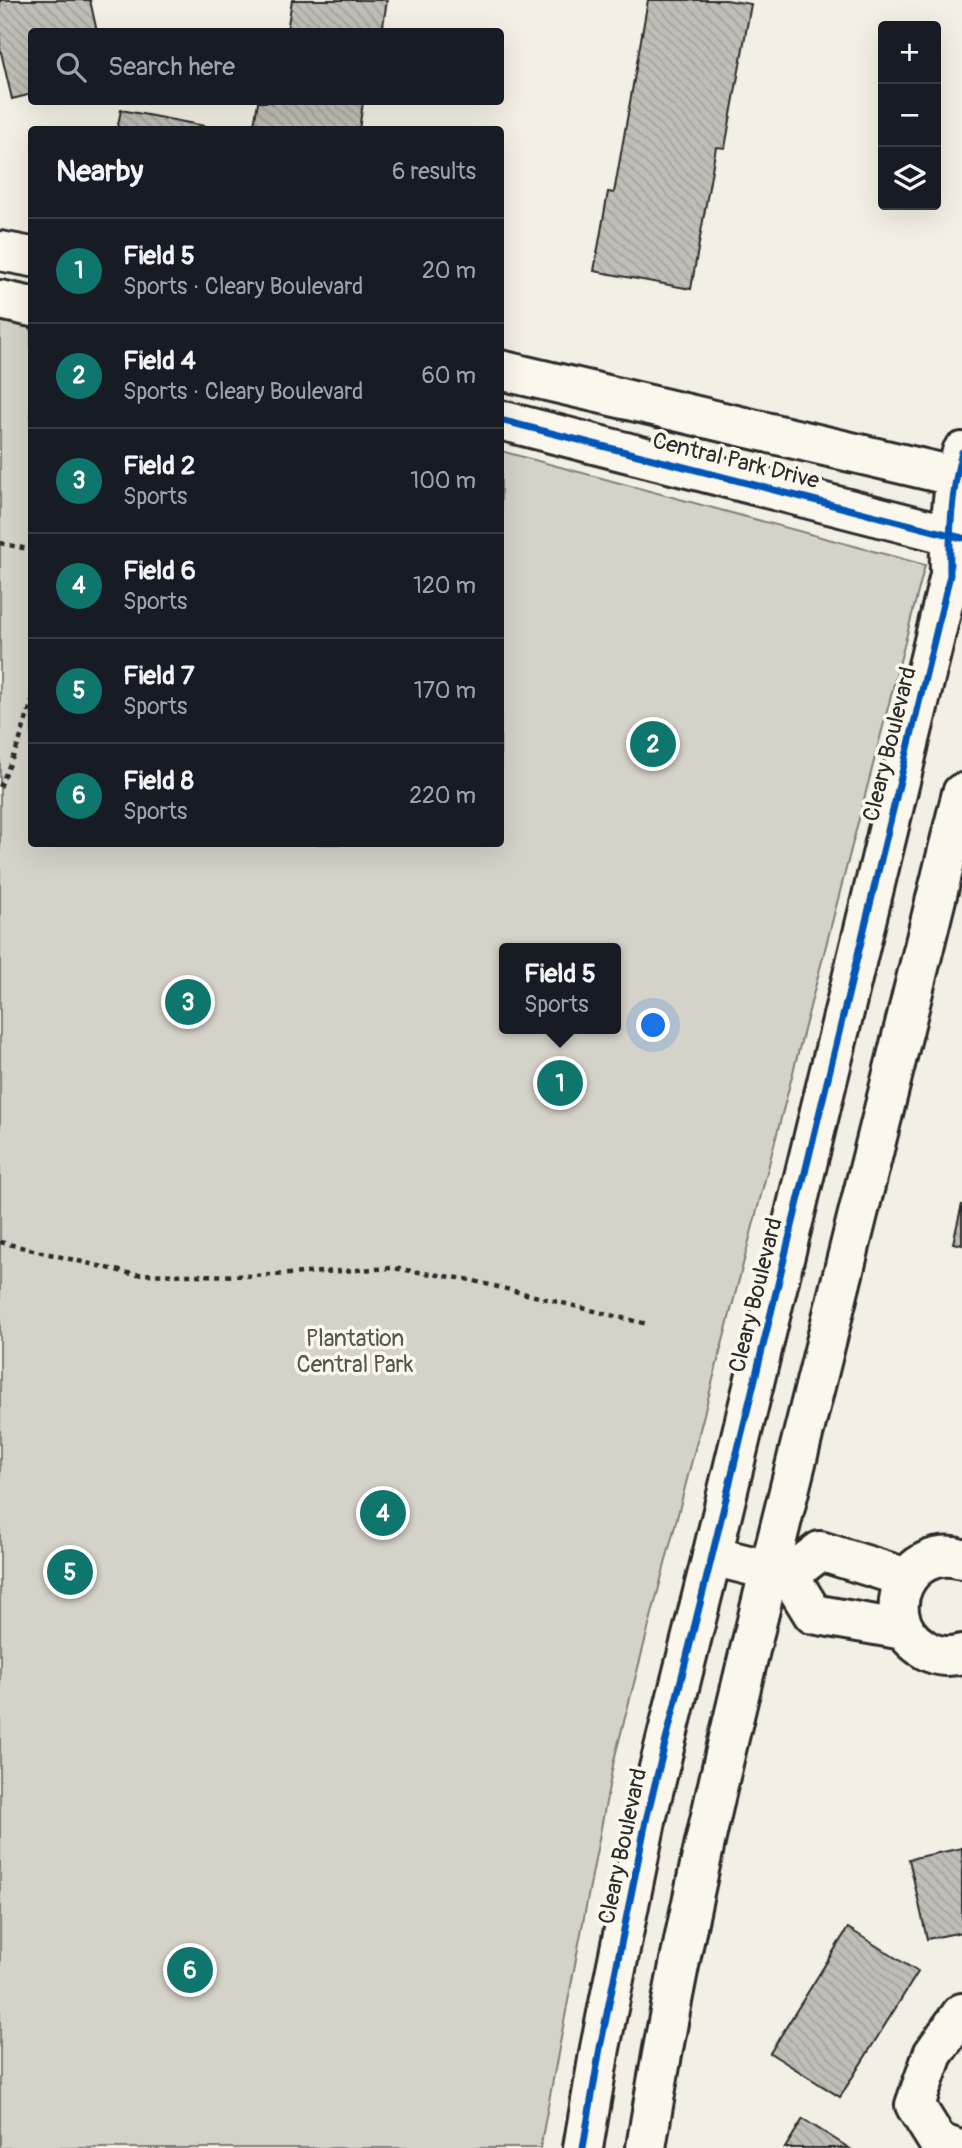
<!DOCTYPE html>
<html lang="en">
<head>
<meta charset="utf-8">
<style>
  body { margin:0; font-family:Pangolin,sans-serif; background:#20242c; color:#f1f3f6 }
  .controls { position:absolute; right:21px; top:21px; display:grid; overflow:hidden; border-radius:7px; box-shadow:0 7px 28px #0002 }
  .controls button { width:63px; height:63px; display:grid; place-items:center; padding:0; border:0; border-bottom:2px solid #363941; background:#171b24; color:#f1f3f6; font:35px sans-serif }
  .you { position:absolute; left:654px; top:1026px; width:24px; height:24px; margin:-18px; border:5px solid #fff; border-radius:50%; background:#1a73e8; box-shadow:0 0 0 10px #1a73e833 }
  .badge { display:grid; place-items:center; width:46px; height:46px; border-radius:50%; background:#0f766e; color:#fff; font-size:23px; font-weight:700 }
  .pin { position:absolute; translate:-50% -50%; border:4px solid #fff; box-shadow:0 2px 7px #0006 }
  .popup { position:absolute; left:499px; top:943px; width:122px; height:91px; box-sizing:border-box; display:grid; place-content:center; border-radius:7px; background:#171b24; filter:drop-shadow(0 2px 5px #0005); font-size:23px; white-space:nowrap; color:#9ea1a6 }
  .popup b { font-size:26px; color:#f1f3f6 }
  .popup::after { content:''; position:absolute; left:50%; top:100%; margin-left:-14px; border:14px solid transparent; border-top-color:#171b24 }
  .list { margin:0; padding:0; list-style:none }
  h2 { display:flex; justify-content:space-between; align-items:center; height:91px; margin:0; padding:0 28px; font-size:30px }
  h2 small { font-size:23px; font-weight:400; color:#9ea1a6 }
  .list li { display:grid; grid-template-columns:46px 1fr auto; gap:21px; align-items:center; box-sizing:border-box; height:105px; padding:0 28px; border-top:2px solid #363941 }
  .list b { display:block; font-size:26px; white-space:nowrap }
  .list p { margin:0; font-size:23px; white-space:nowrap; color:#9ea1a6 }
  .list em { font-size:23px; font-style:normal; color:#9ea1a6 }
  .icon { flex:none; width:38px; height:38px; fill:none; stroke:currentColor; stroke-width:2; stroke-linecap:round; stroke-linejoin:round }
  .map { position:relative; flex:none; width:962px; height:2148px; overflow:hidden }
  .search { position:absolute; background:#171b24; box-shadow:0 7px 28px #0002; left:28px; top:28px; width:476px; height:77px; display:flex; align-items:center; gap:18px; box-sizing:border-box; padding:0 24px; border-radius:7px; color:#9ea1a6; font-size:26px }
  .panel { position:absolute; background:#171b24; box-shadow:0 7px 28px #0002; left:28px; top:126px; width:476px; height:721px; border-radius:7px }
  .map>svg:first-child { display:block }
  .green { fill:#d5d2c9; stroke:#807e7a; stroke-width:2; fill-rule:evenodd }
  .building { fill:url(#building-back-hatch); stroke:#2b2b2b; stroke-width:2 }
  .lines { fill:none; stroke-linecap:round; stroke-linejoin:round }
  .minor-casing { stroke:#2b2b2b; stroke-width:44 }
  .path { stroke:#2b2b2b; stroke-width:4.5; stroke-dasharray:5 5; stroke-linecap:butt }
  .minor { stroke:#fbf7ec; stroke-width:38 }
  .cycleway-casing { stroke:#fbf7ec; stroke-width:11 }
  .cycleway { stroke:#0057b8; stroke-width:7 }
  .labels { text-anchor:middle; stroke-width:7; stroke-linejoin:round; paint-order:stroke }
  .street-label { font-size:23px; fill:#2b2b2b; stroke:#fbf7ec }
  .park-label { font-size:23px; fill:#565552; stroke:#fbf7ec }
</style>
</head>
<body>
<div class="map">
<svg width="962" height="2148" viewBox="0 0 962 2148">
  <defs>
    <pattern id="building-back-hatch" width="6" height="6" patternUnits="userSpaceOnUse" patternTransform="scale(1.75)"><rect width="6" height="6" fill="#c0beb6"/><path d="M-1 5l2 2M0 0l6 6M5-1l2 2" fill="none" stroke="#a5a39d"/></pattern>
  </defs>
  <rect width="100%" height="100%" fill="#f3efe4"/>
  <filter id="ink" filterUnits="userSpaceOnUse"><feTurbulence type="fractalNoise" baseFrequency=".0143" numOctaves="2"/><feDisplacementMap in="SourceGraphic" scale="14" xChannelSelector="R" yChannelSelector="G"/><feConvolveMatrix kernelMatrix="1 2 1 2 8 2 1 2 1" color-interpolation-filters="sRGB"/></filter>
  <g filter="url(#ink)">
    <path class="green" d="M0,320L31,326L32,844H500L501,451L925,565L614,1760L540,2148H0ZM504,948H616V1029H504Z"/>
    <g class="building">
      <path d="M0,0H90L97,32H32V94L12,99L0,48Z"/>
      <path d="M292,0H387L382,32H278V30L287,31Z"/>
      <path d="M648,0H726L751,4L725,148L716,147L691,289L594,271L608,192L614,193Z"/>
      <path d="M258,102H363L359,130H253Z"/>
      <path d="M121,110L221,129V130H117Z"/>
      <path d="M962,1204V1245L953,1243Z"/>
      <path d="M962,1848V1932L927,1939L909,1859Z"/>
      <path d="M848,1928L918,1972L840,2097L770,2053Z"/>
      <path d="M803,2119L849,2148H785Z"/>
    </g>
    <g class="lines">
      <defs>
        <g id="minor">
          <path d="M0,251L32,257"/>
          <path d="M0,300L32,307"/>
          <path d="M500,370L962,478"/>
          <path d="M500,420L962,538"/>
          <path d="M712,1556L789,1575L813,1614L904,1630"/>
          <path d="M962,1559C908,1543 874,1615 921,1647C933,1656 948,1658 962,1654"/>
          <path d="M789,1575L820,1551L907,1578"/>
          <path d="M583,2148L600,2048L647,1816L712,1556L950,575C949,533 951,492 962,452"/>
          <path d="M646,2148C682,1922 737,1700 792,1479C849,1250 906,1022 962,793"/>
          <path d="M954,2148L938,2142L915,2105L933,2054L962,2013"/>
        </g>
      </defs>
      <use href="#minor" class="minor-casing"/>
      <g class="path">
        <path d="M0,543L32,550"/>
        <path d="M0,787L19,743L32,701"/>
        <path d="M0,1242L132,1274L254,1276L392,1268L466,1279L647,1324"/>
      </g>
      <use href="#minor" class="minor"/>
      <defs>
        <g id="cycleway">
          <path d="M500,420L962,538"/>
          <path d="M583,2148L600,2048L647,1816L712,1556L950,575C949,533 951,492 962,452"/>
        </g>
      </defs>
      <use href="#cycleway" class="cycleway-casing"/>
      <use href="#cycleway" class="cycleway"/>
    </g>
  </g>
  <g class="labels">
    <g class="street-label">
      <text transform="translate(736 460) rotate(14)" y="8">Central Park Drive</text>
      <text transform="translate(889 744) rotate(-76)" y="8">Cleary Boulevard</text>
      <text transform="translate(755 1295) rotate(-76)" y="8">Cleary Boulevard</text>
      <text transform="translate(622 1846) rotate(-78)" y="8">Cleary Boulevard</text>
    </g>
    <g class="park-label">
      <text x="355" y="1346">Plantation<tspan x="355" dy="26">Central Park</tspan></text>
    </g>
  </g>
</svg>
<div class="controls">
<button>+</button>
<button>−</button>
<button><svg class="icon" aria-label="layers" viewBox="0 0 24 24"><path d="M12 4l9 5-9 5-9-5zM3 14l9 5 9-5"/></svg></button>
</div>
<div class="you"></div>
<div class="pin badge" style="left:560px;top:1083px">1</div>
<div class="popup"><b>Field 5</b>Sports</div>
<div class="pin badge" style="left:653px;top:744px">2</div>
<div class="pin badge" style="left:188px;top:1002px">3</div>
<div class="pin badge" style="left:383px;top:1513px">4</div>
<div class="pin badge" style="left:70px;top:1572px">5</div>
<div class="pin badge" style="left:190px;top:1970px">6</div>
<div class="search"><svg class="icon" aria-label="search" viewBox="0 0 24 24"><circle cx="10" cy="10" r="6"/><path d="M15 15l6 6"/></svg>Search here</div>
<section class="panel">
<h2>Nearby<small>6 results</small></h2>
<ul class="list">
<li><span class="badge">1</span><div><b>Field 5</b><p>Sports · Cleary Boulevard</p></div><em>20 m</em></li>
<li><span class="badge">2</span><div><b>Field 4</b><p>Sports · Cleary Boulevard</p></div><em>60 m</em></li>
<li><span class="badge">3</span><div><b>Field 2</b><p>Sports</p></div><em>100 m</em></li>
<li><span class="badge">4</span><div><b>Field 6</b><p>Sports</p></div><em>120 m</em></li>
<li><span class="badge">5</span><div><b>Field 7</b><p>Sports</p></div><em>170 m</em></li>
<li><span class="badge">6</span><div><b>Field 8</b><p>Sports</p></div><em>220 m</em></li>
</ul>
</section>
</div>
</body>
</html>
